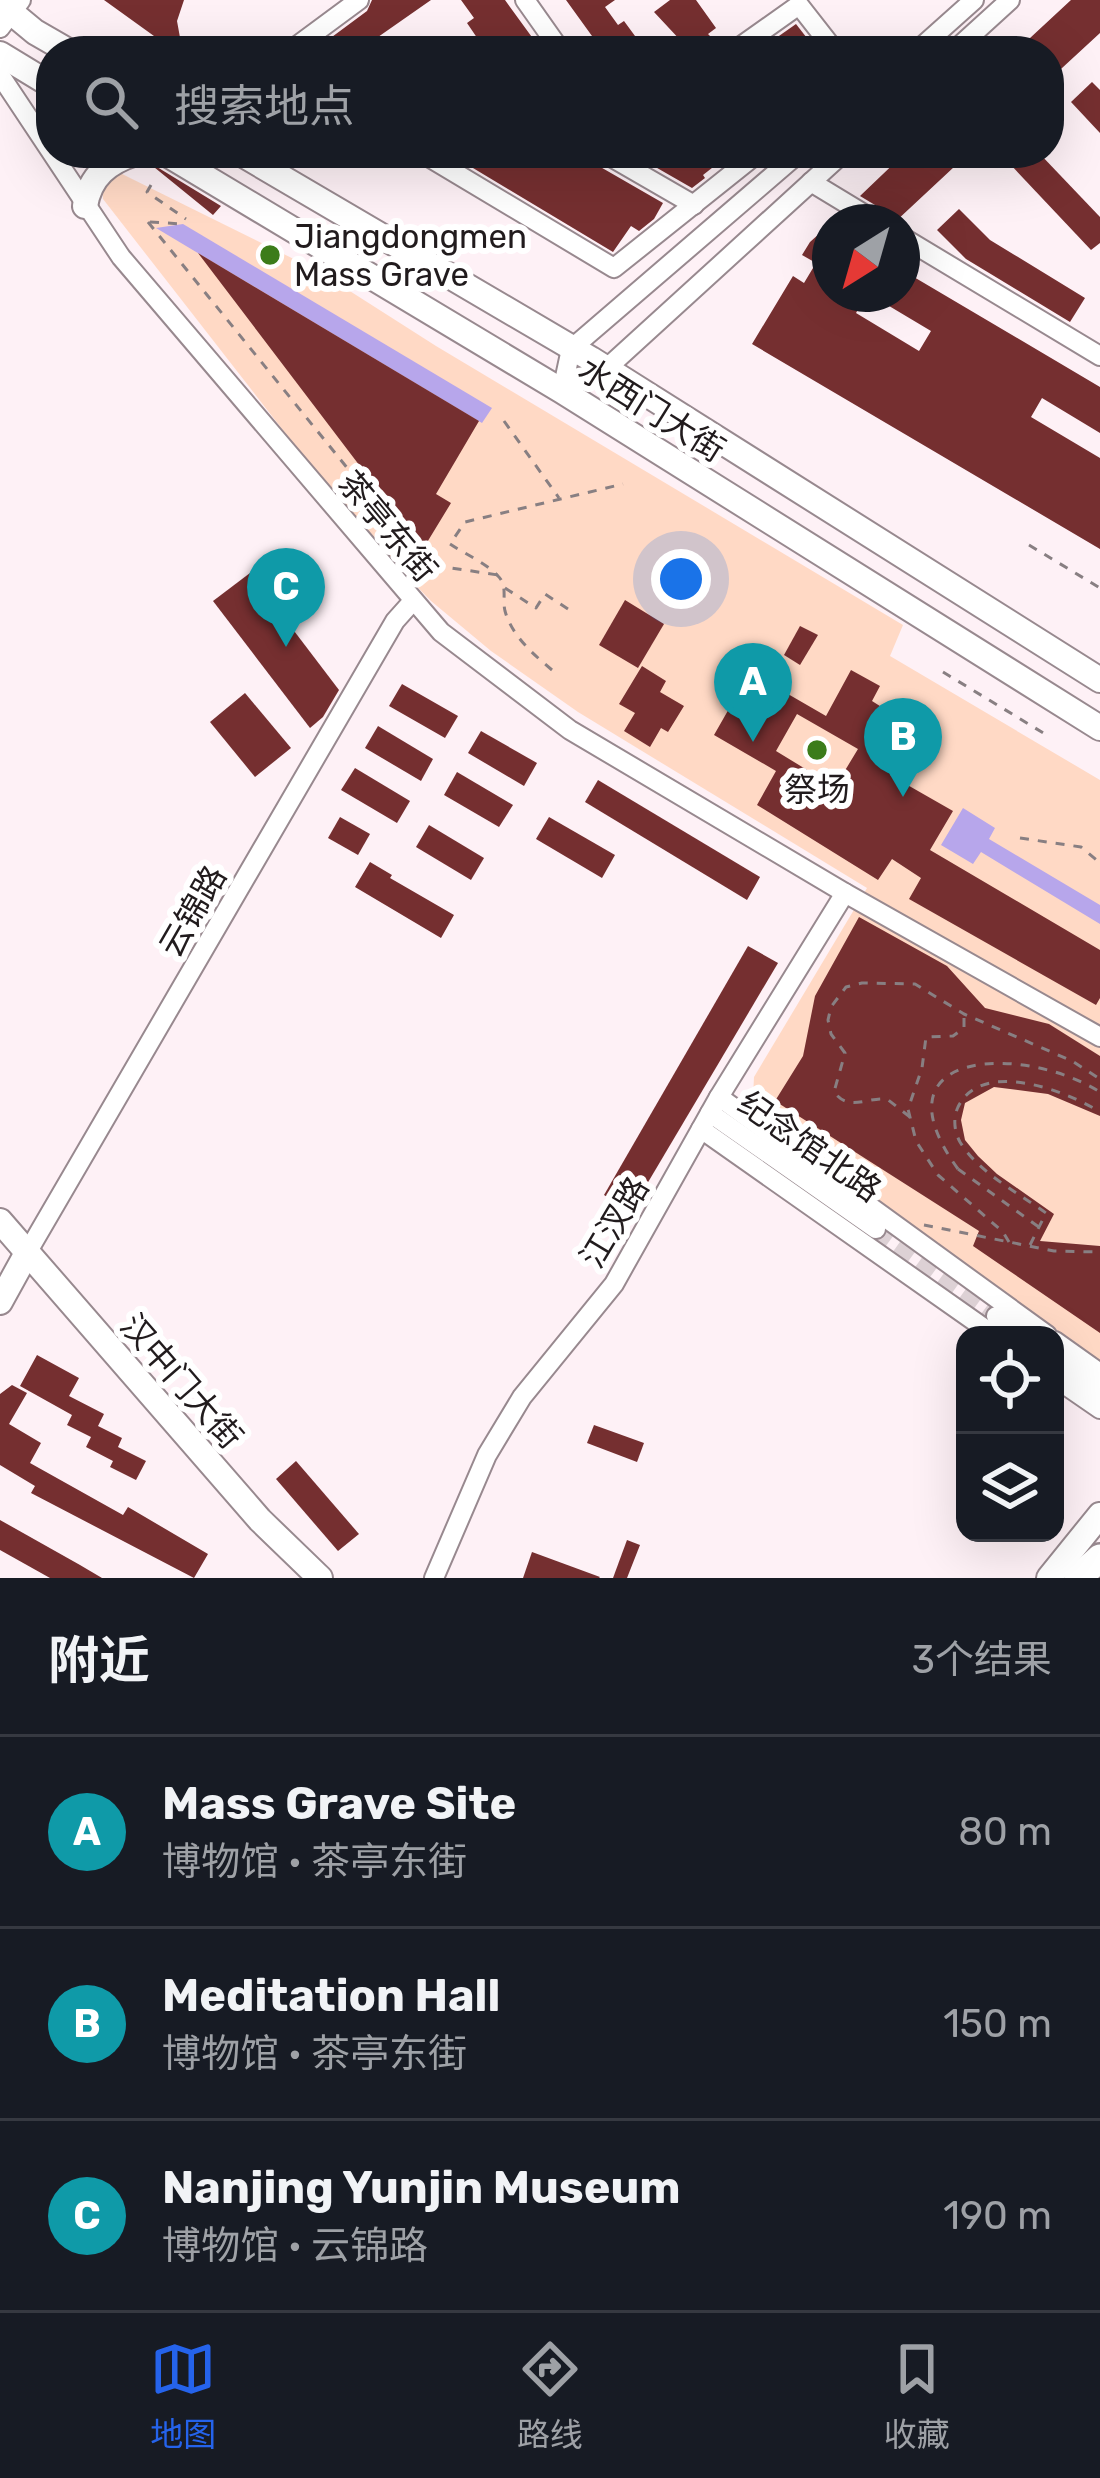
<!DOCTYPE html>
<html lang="zh">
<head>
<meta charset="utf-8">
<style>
  body { margin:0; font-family:Rubik,"Noto Sans SC",sans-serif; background:#20242c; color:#f1f3f6 }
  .controls { position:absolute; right:36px; bottom:36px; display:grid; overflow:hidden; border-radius:24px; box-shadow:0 12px 48px #0002 }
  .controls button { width:108px; height:108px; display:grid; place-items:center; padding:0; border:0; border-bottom:3px solid #363941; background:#171b24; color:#f1f3f6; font:60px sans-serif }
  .compass { position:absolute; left:812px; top:204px; width:108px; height:108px; border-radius:50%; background:#171b24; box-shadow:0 12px 48px #0002; rotate:217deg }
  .you { position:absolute; left:681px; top:579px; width:42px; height:42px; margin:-30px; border:9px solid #fff; border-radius:50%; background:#1a73e8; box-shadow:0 0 0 18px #1a73e833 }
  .badge { display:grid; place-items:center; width:78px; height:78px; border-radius:50%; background:#2563eb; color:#fff; font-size:39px; font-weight:700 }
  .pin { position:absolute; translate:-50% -99px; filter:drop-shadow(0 3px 6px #0008) }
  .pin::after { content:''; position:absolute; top:63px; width:42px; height:36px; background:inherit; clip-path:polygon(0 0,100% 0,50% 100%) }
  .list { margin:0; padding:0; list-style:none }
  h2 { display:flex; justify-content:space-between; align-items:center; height:156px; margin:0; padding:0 48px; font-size:51px }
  h2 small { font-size:39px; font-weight:400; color:#9ea1a6 }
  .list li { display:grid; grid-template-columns:78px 1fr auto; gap:36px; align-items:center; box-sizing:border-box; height:192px; padding:0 48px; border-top:3px solid #363941 }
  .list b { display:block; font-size:45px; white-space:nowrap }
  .list p { margin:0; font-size:39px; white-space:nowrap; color:#9ea1a6 }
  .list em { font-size:39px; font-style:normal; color:#9ea1a6 }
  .icon { flex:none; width:66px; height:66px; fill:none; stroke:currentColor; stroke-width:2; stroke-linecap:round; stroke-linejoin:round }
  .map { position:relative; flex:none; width:1100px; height:1578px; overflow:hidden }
  .search { position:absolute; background:#171b24; box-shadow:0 12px 48px #0002; left:36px; right:36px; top:36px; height:132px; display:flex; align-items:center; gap:30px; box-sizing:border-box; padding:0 42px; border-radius:48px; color:#9ea1a6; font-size:45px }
  .sheet { height:732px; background:#171b24 }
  nav { display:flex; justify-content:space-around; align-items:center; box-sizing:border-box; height:168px; border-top:3px solid #363941; background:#171b24; font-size:33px; color:#9ea1a6 }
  nav a { display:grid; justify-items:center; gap:6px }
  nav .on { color:#2563eb }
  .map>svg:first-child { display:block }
  .green { fill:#ffd9c5 }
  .water { fill:#b7a6eb }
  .building { fill:#752f30; fill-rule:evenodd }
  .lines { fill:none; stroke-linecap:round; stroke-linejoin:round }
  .minor-tunnel { stroke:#ddd1d5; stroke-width:18; stroke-dasharray:18 9; stroke-linecap:butt }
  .minor-casing { stroke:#98898f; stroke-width:22 }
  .major-casing { stroke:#98898f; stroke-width:28 }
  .highway-casing { stroke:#98898f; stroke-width:32 }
  .path { stroke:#887f82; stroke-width:3; stroke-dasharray:9 9; stroke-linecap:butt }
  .minor { stroke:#fff; stroke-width:18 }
  .major { stroke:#fff; stroke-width:24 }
  .highway { stroke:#fff; stroke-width:27 }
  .path-bridge { stroke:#887f82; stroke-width:3; stroke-dasharray:9 9; stroke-linecap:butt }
  .poi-dot { fill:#3c7c1a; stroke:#fff; stroke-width:4.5 }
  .labels { text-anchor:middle; stroke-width:12; stroke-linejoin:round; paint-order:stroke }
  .poi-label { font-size:33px; fill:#211b1d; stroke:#fff; text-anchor:start }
  .street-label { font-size:33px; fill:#211b1d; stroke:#fff }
</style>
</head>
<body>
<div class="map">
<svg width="1100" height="1578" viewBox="0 0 1100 1578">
  <rect width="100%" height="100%" fill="#fef1f6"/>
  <path class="green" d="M120,173L320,272L436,346L903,625L890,656L1100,780V1363L766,1117L753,1097L754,1077L867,888L578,712L491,651L431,601L356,524L103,199C102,183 104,177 120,173Z"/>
  <g class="water">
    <path d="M183,224L492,408L482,423L156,228Z"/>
    <path d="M963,808L995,828L989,839L1100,905V924L981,852L973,864L941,845Z"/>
  </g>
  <g class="building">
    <path d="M104,0H184L177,21L181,43L156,48L154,36Z"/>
    <path d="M372,0H431L358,51H313L367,11Z"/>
    <path d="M461,0H505L542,51H486L467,23L474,18Z"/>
    <path d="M566,0H615L605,7L618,25L624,21L646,51H596L588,39L592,36Z"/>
    <path d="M670,0H696L716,28L708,34L712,38L695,51H669L682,42L654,12Z"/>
    <path d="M1071,0H1100V33L1049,80V51H1016Z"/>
    <path d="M796,24L817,51H758L769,43Z"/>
    <path d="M1092,82L1100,90V133L1071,102Z"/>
    <path d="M448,153H591L597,165L663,203L654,219L639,231L631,226L613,252Z"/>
    <path d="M631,153H731L703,175L705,178L692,188Z"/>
    <path d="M905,153H969L895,222H890L885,211L860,196Z"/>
    <path d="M1018,153H1039L1100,217V243L1091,250L1008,162Z"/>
    <path d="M150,160L157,167L221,206L213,215L149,163Z"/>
    <path d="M959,209L990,240L1085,298L1070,322L966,259L937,230Z"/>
    <path d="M830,224V294H867L856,313L919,351L931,331L869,294H902V270L1100,387V433L1042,398L1031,417L1100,458V549L752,344L793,276L804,283L816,263L802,255L810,242Z"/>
    <path d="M198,253L479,421L436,494L451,503L423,549Z"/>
    <path d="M250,573L339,690L323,717L310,728L213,601Z"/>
    <path d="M625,600L664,624L638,668L599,645Z"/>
    <path d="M800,626L818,635L800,665L784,655Z"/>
    <path d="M642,666L666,681L660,692L684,706L668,732L661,728L650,747L624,731L635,713L619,704Z"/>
    <path d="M851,670L880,686L872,701L883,708L866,739L890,753L910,721L920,726L890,775L953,811L930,850L1100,950V998L1096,1005L909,899L921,878L892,859L878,880L757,805L776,771L714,735L750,672L826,716ZM797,714L858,749L835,787L776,751Z"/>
    <path d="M402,684L458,716L445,738L389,706Z"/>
    <path d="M245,693L291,748L255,777L210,722Z"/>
    <path d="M378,726L433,759L421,781L365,748Z"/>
    <path d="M481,731L537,763L524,786L468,753Z"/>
    <path d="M355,768L410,801L397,823L341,790Z"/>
    <path d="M457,772L513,805L499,827L444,795Z"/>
    <path d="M598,780L760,877L747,900L585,802Z"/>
    <path d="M340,817L370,834L358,855L328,838Z"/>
    <path d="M549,817L615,855L602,878L536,839Z"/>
    <path d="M429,825L484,858L471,880L416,847Z"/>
    <path d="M370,862L392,875L390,878L454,915L441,938L355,887Z"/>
    <path d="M859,917L947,966L985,1008L1049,1024L1100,1056V1116L1048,1094L994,1087L965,1103L961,1120L965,1140L978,1156L997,1174L1054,1214L1040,1241L1100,1246V1333L973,1246L979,1231L775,1101L803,1056L815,996Z"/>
    <path d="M748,946L778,963L631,1211L604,1195Z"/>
    <path d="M37,1355L79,1378L69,1396L104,1414L98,1426L122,1438L118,1447L146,1461L136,1480L110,1467L113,1461L86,1447L91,1437L67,1425L72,1415L20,1386Z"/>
    <path d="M12,1385L27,1393L9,1424L41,1443L30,1463L123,1515L128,1507L208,1554L194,1578L31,1493L35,1486L0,1465V1394Z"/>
    <path d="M594,1425L644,1443L637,1462L587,1443Z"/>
    <path d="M296,1461L359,1534L338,1551L276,1479Z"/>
    <path d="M0,1520L80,1565L102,1578H50L0,1550Z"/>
    <path d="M627,1540L640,1545L627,1578H613Z"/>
    <path d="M532,1552L600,1577L599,1578H523Z"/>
  </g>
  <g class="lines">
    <path class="minor-tunnel" d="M876,1229L996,1316"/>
    <defs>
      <g id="minor">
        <path d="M525,0L561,51"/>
        <path d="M0,28L21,0"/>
        <path d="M290,51L359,0"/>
        <path d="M734,51L799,5L835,51"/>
        <path d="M917,51L974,0"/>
        <path d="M954,51L1010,0"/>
        <path d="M0,75L121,257L441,632L570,730L845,893L1100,1037"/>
        <path d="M422,153L614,268L758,153"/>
        <path d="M604,153L694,205"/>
        <path d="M811,182L877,222"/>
        <path d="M902,237L1100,356"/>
        <path d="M562,391L606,369L843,153"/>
        <path d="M562,391L571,349L799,153"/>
        <path d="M719,1097L1047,1335"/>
        <path d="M710,1113L876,1229"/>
        <path d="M701,1129L994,1335"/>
        <path d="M27,1253L395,621L412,602"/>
        <path d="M996,1316L1023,1335"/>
        <path d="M1055,1341L1100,1373"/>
        <path d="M1055,1359L1100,1391"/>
        <path d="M1055,1378L1100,1409"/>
        <path d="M434,1578L487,1455L522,1397L614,1284L719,1097L845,893"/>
      </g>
      <g id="major">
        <path d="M0,3L35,32L68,51"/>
        <path d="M0,54L51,85"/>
        <path d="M165,153L562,391L1100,728"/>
        <path d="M240,153L591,359L1100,680"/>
        <path d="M85,206C90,176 108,162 136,153"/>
        <path d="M0,1221L260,1520L320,1578"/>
        <path d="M0,1302L27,1253"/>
        <path d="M1049,1578L1100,1515"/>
      </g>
      <path id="highway" d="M1078,1578L1100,1558"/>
    </defs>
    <use href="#minor" class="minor-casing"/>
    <use href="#major" class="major-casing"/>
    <use href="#highway" class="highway-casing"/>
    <g class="path">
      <path d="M151,185L147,192L186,219"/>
      <path d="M148,222L425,564L498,575"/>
      <path d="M150,222L183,224"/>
      <path d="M504,421L559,498"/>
      <path d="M1029,545L1100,588"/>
      <path d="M505,588L536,608L545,594L574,613"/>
      <path d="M552,670C533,654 512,636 505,611C502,599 508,586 498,576C486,563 465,554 450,544L465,522L623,484"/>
      <path d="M943,672L1045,734"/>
      <path d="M1020,838L1081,847L1100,863"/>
      <path d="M964,1018V1028L953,1036L926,1037L922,1068L908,1109L916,1141L938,1175L1003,1232L1009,1242"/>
      <path d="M910,1117L887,1099C867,1097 849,1112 834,1092L845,1053L831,1034L828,1020L831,1007L846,987L862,983L915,984L964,1014L1072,1061L1100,1079"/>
      <path d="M958,1169C870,1048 1024,1044 1100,1092"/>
      <path d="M924,1225L1054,1251L1100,1252"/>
      <path d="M1030,1245L1046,1213C1018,1193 978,1172 960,1142C954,1131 953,1118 958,1107C982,1058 1067,1091 1100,1112"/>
    </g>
    <use href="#minor" class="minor"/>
    <use href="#major" class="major"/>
    <use href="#highway" class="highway"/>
    <path class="path-bridge" d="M958,1169L1043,1230"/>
  </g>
  <g class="poi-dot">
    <circle cx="270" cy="255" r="12"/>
    <circle cx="817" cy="750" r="12"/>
  </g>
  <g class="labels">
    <g class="poi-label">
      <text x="294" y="248">Jiangdongmen<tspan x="294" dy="38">Mass Grave</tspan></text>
      <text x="817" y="801" text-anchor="middle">祭场</text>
    </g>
    <g class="street-label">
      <text transform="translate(652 409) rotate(32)" y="12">水西门大街</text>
      <text transform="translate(388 526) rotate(50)" y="12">茶亭东街</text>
      <text transform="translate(192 911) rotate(-60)" y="12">云锦路</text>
      <text transform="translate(810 1146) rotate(35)" y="12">纪念馆北路</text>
      <text transform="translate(614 1222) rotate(-59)" y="12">江汊路</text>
      <text transform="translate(182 1381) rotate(49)" y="12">汉中门大街</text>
    </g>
  </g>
</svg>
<div class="controls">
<button><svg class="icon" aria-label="locate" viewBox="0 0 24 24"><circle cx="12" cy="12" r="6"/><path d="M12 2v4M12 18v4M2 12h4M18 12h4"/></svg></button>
<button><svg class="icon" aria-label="layers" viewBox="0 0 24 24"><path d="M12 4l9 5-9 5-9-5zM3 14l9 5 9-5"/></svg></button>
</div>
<svg class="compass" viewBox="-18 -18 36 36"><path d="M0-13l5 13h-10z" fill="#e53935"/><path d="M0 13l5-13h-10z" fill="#9ea1a6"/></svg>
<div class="you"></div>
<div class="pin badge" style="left:753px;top:742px;background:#0f9aa8">A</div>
<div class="pin badge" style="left:903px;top:797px;background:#0f9aa8">B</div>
<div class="pin badge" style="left:286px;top:647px;background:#0f9aa8">C</div>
<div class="search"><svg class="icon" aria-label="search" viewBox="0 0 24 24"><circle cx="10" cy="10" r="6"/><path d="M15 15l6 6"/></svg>搜索地点</div>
</div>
<section class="sheet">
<h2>附近<small>3个结果</small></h2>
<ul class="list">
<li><span class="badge" style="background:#0f9aa8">A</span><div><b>Mass Grave Site</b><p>博物馆 · 茶亭东街</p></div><em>80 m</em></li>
<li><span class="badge" style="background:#0f9aa8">B</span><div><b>Meditation Hall</b><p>博物馆 · 茶亭东街</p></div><em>150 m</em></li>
<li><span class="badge" style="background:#0f9aa8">C</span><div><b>Nanjing Yunjin Museum</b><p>博物馆 · 云锦路</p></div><em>190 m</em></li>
</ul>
</section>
<nav>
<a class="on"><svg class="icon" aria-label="map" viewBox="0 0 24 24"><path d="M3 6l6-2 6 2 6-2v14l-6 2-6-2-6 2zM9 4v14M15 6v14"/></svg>地图</a>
<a><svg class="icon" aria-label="directions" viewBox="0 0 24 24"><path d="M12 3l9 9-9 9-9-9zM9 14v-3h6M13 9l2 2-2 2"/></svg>路线</a>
<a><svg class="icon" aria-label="saved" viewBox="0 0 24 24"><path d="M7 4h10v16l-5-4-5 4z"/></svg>收藏</a>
</nav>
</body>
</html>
